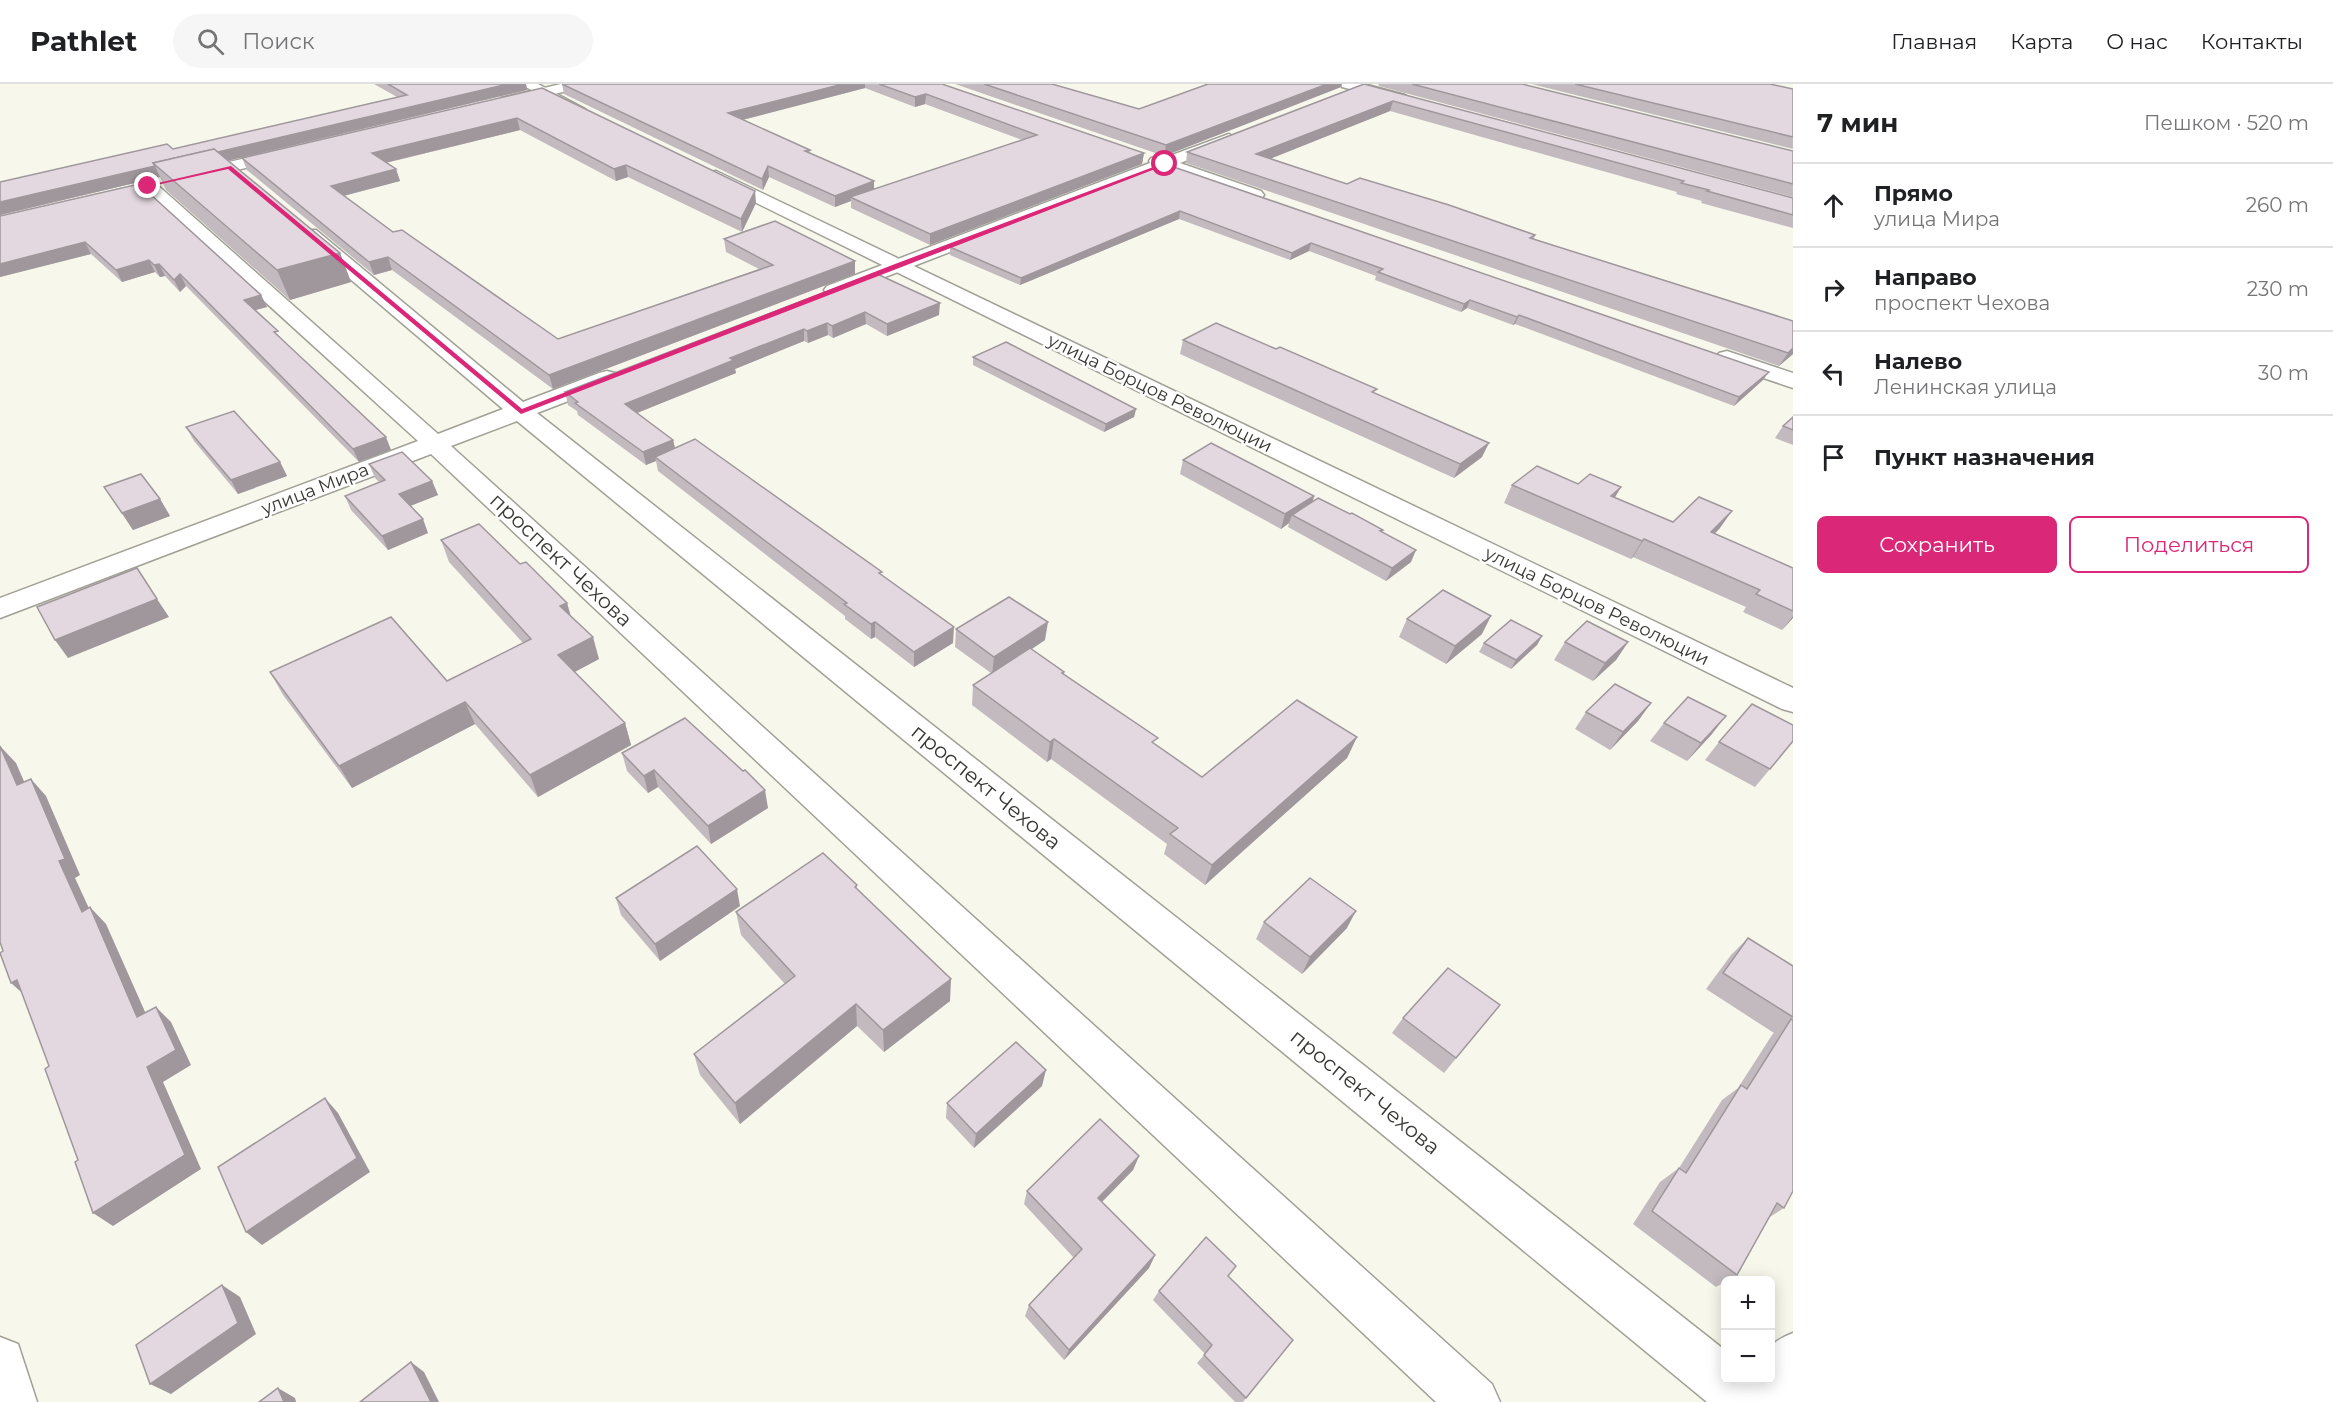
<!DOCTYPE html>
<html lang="ru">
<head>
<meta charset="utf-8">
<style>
  body { margin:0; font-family:Montserrat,sans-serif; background:#f6f6f6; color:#202124 }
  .controls { position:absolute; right:18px; bottom:18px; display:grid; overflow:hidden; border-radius:9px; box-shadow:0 3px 15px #0003 }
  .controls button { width:54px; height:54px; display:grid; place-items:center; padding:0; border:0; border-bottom:2px solid #e0e0e0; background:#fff; color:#202124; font:30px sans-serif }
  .stop { position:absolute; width:18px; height:18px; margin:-14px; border:4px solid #db2777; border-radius:50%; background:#fff }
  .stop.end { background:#db2777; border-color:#fff; box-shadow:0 2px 6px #0008 }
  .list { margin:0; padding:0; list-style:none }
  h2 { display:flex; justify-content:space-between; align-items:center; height:78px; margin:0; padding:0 24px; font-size:26px }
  h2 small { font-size:20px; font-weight:400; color:#757577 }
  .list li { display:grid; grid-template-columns:39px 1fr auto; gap:18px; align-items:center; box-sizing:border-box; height:84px; padding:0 24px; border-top:2px solid #e0e0e0 }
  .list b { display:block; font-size:22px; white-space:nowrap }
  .list p { margin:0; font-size:20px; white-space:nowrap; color:#757577 }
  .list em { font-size:20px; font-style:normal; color:#757577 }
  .actions { display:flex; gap:12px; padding:18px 24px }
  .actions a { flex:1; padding:14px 0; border:2px solid #db2777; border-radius:9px; text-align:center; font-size:21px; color:#db2777 }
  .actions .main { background:#db2777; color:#fff }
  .icon { flex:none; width:33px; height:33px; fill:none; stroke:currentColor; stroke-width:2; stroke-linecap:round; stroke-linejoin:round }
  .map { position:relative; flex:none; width:1793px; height:1318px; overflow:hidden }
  header { display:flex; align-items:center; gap:36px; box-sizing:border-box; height:84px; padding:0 30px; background:#fff; border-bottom:2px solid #e0e0e0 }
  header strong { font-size:28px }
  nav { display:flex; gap:33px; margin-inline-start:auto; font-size:21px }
  .search { width:420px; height:54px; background:#f6f6f6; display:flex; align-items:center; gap:15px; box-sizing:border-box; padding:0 21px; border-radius:33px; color:#757577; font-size:22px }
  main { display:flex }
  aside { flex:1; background:#fff }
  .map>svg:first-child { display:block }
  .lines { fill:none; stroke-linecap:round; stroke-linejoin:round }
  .minor-casing { stroke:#a1a095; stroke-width:3 }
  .secondary-casing { stroke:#a1a095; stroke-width:3 }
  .minor { fill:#fff; fill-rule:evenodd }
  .secondary { fill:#fff; fill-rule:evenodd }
  .wall { fill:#c3bac0; fill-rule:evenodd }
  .shaded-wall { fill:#9f979c }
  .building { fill:#e3d8df; stroke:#9f979c; stroke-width:1.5 }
  .route { fill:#db2777 }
  .labels { text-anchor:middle; stroke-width:5; stroke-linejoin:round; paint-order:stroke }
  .far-street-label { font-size:18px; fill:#373733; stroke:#fff }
  .street-label { font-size:21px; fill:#373733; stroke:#fff }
</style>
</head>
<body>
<header>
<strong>Pathlet</strong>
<div class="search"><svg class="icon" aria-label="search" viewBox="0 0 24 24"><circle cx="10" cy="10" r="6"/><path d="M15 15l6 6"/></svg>Поиск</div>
<nav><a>Главная</a><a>Карта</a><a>О нас</a><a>Контакты</a></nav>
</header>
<main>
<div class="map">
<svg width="1793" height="1318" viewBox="0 0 1793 1318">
  <rect width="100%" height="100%" fill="#f7f7eb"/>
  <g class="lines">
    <defs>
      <g id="minor">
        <path d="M561,0H587L585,3L506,21L499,17L501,14Z"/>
        <path d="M1340,0H1364L1405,11L1407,14L1400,18L1342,3Z"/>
        <path d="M1229,50L1237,55L1235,58L1180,79L1261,107L1264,111L1261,115H1249L1165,85L841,210H827L824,206L827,202L1150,79L1149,77L1151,74H1164Z"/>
        <path d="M286,65L292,67L294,70L292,73L191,97L183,92L185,88Z"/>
        <path d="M148,97L154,98L438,350L503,325L302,154L300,150L302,146H316L523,318L599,289L607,287L615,289L618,294L615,299L537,329L1726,1267V1296H1770C1770,1266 1763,1261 1793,1249V1318H1707L517,337L451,362L1492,1300L1500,1318H1436L431,370L0,534V514L418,357L142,106L139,102L142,98Z"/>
        <path d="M1727,267L1793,289V304L1719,279L1716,274L1719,269Z"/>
        <path d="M0,1253L18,1260L37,1318H0Z"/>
      </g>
      <g id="secondary">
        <path d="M520,0H538L585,25L583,28H573Z"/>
        <path d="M716,87L1793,604V628L1782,625L710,96L708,92L710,88Z"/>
      </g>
    </defs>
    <use href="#minor" class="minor-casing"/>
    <use href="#secondary" class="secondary-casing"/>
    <use href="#minor" class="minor"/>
    <use href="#secondary" class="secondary"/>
  </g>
  <g class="wall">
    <path d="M374,0H526L527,6L229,77L340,169L351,198L290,216L166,106L160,93L0,131V98L173,65L397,13Z"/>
    <path d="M562,0H942L1144,69L1142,80L930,161L851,124V117L835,123L769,93L763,106L564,10ZM865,4L915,23L925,20L1022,56L874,105V97L810,69V66L743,36Z"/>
    <path d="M955,0H1052L1139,25L1208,0H1342L1341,3L1164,72Z"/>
    <path d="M1364,0L1793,114V144L1701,119L1702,117L1676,110L1677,108L1390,27L1270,75L1347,100L1535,151L1534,155L1793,237V270L1779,282L1186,79L1187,68Z"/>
    <path d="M1378,0H1522L1793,67V113L1379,2Z"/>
    <path d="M1531,0H1770L1793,5V65Z"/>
    <path d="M542,4L756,119L742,148L628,93L616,97L520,46L386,79L396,85L400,97L344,112L393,148L558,255L759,185L726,168L724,155L855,177V190L553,305L392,186L374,191L247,86L242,74Z"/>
    <path d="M1165,80L1763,296L1734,322L1515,240L1513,241L1467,224L1461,228L1375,196L1376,192L1309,167L1290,176L1179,135L1020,201L950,171V163Z"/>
    <path d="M139,100L261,211L267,223L255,226L281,254L391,366L359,378L186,202L180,208L165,192L160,193L155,188L122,198L91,170L0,193V132Z"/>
    <path d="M875,189L939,231L887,252L866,240L833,254L828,251L808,259L804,257L735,285L736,289L637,329L673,356L675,364L882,491L953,559L914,583L875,553L871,555L845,535V532L658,387L656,377L646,381L578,331L577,327L568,321L565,308Z"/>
    <path d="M1183,256L1375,309L1482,373L1454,394L1180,270Z"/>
    <path d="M973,273L1136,325L1134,333L1104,348L973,281Z"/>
    <path d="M1793,333V361L1775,354L1783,342Z"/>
    <path d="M186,343L280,378L287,392L238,410L194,357Z"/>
    <path d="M1183,376L1314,412L1313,418L1382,448L1411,478L1386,497L1288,443L1289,439L1281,445L1180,390Z"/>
    <path d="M369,380L432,397L438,411L410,422L428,449L388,466L351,426L345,412L379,398L375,394Z"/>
    <path d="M1578,400L1621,403L1615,413L1673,438L1720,444L1714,450L1793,484V534L1782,546L1743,528L1746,523L1633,473L1631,475L1504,419L1512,401Z"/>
    <path d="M104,403L160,415L170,432L133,446Z"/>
    <path d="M441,456L520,480L567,519L571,532L599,575L575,588L625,639L631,661L538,713L475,640L352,704L283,611L270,588L447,597L523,559L449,478Z"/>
    <path d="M1407,535L1482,550L1446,580L1399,553Z"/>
    <path d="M956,545L1045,556L1032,565L1064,588V590L1156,661L1202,693L1357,653L1347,674L1205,801L1164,770L1167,760L1051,675L1047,678L972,621L973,601L991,589L955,563Z"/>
    <path d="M1542,552L1537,561L1511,585L1479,568L1484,559Z"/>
    <path d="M1565,558H1628L1616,576L1593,597L1554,576Z"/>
    <path d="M1651,619L1638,637L1610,666L1575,645L1586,628Z"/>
    <path d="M1664,639L1712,650L1687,677L1650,657Z"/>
    <path d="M1719,658L1770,685L1755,703L1705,676Z"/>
    <path d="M622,669L743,687L768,724L711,760L658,703L648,709L627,687Z"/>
    <path d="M857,801V806L950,917L884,968L857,942L740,1040L700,991L694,970L785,900L741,851L736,828Z"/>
    <path d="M616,814L740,822L660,877L621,831Z"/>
    <path d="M1264,838L1347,844L1302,890L1256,855Z"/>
    <path d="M1748,854L1793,882V1107L1784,1124L1770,1133L1737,1191L1727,1197H1725V1198L1716,1203L1633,1140L1660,1098L1679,1084L1722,1016L1738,1004L1772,951L1774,949L1706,905L1731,871Z"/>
    <path d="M1500,921L1444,989L1392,949L1403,934Z"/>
    <path d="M1042,1002L974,1064L946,1034L947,1019Z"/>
    <path d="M1139,1072L1133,1086L1102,1118L1155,1171L1149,1184L1064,1276L1025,1232L1029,1221L1074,1174L1024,1120L1027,1107Z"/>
    <path d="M1229,1192L1246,1314L1243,1318H1235L1197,1279L1205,1270L1153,1216L1159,1207Z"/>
  </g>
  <g class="shaded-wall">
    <path d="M508,0H526L527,6L167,91L156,82Z"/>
    <path d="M843,0H865V4L730,39L728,29Z"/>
    <path d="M1327,0H1342L1341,3L1164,72L1166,61Z"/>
    <path d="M926,10L925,20L915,23V13Z"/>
    <path d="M1393,17L1390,27L1254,81L1256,70Z"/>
    <path d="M517,34L520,46L376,81L372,69Z"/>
    <path d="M1144,69L1142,80L930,161V150Z"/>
    <path d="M626,81L628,93L616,97L614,85Z"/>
    <path d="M155,82L160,93L0,131V118Z"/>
    <path d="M768,82L769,93L763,106L762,95Z"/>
    <path d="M396,85L400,97L335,114L331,102Z"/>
    <path d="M874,97V108L850,113L851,117L835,123V112Z"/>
    <path d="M755,107L756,119L742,148L741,135Z"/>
    <path d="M1180,127L1179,135L1020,201L1021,194Z"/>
    <path d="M85,158L91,170L0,193V180Z"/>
    <path d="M1311,159L1309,167L1290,176L1292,169Z"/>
    <path d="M340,169L351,198L290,216L277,186Z"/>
    <path d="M388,173L392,186L374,191L369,178Z"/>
    <path d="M149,176L155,188L122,198L116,186Z"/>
    <path d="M855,177V190L553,305L549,291Z"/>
    <path d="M159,180L165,192L160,193L154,181Z"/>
    <path d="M180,190L186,202L180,208L174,196Z"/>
    <path d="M261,211L267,223L249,228L244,216Z"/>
    <path d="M1470,216L1467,224L1461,228L1464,220Z"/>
    <path d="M940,219L939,231L887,252V240Z"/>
    <path d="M865,228L866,240L833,254L832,242Z"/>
    <path d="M1519,231L1515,240L1513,241L1517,233Z"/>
    <path d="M827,239L828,251L808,259L807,247Z"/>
    <path d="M804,245V257L735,285L736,289L627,333L625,320L730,274Z"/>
    <path d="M1793,264V270L1779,282L1788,269Z"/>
    <path d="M1769,288L1763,296L1734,322L1739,313Z"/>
    <path d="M1136,325L1134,333L1104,348L1106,340Z"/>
    <path d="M386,353L391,366L359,378L353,365Z"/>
    <path d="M673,356L676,369L655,373L656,377L646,381L643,368Z"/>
    <path d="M1489,359L1482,373L1454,394L1460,380Z"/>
    <path d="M280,378L287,392L238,410L231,396Z"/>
    <path d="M432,397L438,411L405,424L399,410Z"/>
    <path d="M1621,403L1611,420V412Z"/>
    <path d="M1314,412L1310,426L1292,431L1289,439L1281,445L1285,430Z"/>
    <path d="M160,415L170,432L133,446L122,429Z"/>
    <path d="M1732,427L1720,444L1699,466L1711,448Z"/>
    <path d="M423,435L428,449L388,466L382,452Z"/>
    <path d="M1644,455L1633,473L1631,475L1642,457Z"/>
    <path d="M1416,466L1411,478L1386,497L1392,484Z"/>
    <path d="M157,515L169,533L68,574L55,556Z"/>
    <path d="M567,519L573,542L560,522Z"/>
    <path d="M1491,532L1482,550L1446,580L1455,562Z"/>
    <path d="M1793,532V534L1782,546Z"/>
    <path d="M875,538V553L871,555V540Z"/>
    <path d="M1048,538L1045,556L992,591L994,573Z"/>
    <path d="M954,543L953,559L914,583V568Z"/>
    <path d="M1542,552L1537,561L1511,585L1516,576Z"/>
    <path d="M593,553L599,575L565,593L558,571Z"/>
    <path d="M1628,558L1616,576L1593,597L1605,579Z"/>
    <path d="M465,618L475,640L352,704L339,682Z"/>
    <path d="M1651,619L1638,637L1610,666L1623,648Z"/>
    <path d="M1726,632L1712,650L1687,677L1701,659Z"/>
    <path d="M625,639L631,661L538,713L530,691Z"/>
    <path d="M1357,653L1347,674L1205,801L1212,781Z"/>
    <path d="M1054,655L1051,675L1047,678L1050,658Z"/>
    <path d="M0,662L16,679L33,718L17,701Z"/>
    <path d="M654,686L658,703L648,709L644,692Z"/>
    <path d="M31,695L46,712L80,791L75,794L98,844L82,828L59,777Z"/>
    <path d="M765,706L768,724L711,760L708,742Z"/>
    <path d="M737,805L740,822L660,877L655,860Z"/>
    <path d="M90,823L106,840L154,948L137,933Z"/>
    <path d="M1356,827L1347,844L1302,890L1310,873Z"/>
    <path d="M951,895L950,917L884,968L883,946Z"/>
    <path d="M17,896L29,915L11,899Z"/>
    <path d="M856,920L857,942L740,1040L735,1019Z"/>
    <path d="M156,923L171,938L191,981L163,998L201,1085L113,1142L93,1129L147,983Z"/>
    <path d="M1046,986L1042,1002L974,1064L976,1050Z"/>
    <path d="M325,1014L338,1029L370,1088L262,1161L246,1148Z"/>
    <path d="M1139,1072L1133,1086L1093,1127L1098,1114Z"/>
    <path d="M1155,1171L1149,1184L1064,1276L1069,1266Z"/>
    <path d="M222,1201L240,1213L256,1250L171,1310L150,1300Z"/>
    <path d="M411,1278L424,1288L439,1318H431Z"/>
    <path d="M278,1304L295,1314L296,1318H284Z"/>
  </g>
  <g class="building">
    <path d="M388,0H508L218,68L214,65L153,79L155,82L0,118V98L167,60L173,65L407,11Z"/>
    <path d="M562,0H843L728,29L810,66L805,67L874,97L835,112L768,82L762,95Z"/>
    <path d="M879,0H942L1144,69L930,150L850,113L1037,51L926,10L915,13Z"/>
    <path d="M984,0H1052L1139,25L1208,0H1327L1166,61Z"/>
    <path d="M1364,0L1793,114V131L1707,107L1709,106L1681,99L1684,97L1393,17L1256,70L1347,100L1360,94L1449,121L1535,151L1530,154L1793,237V264L1788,269L1187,68Z"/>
    <path d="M1412,0H1522L1793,67V100Z"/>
    <path d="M1575,0H1770L1793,5V53Z"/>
    <path d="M542,4L755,107L741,135L626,81L614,85L517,34L372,69L396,85L331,102L393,148L402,146L558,255L773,181L724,155L775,137L855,177L549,291L388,173L369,178L242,74Z"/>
    <path d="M214,65L340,169L277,186L153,79Z"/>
    <path d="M1165,80L1769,288L1739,313L1519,231L1517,233L1470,216L1464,220L1378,188L1383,185L1311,159L1292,169L1180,127L1021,194L950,163Z"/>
    <path d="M139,100L261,211L244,216L278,247L274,248L386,353L353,365L180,190L174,196L159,180L154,181L149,176L116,186L85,158L0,180V132Z"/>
    <path d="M875,189L940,219L887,240L865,228L832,242L827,239L807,247L804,245L730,274L734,276L625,320L673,356L643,368L575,319L578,318L565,308Z"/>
    <path d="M1216,239L1276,265L1280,263L1377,305L1372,308L1489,359L1460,380L1183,256Z"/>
    <path d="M1006,258L1136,325L1106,340L973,273Z"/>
    <path d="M234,327L280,378L231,396L186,343Z"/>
    <path d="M1793,333V346L1783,342Z"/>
    <path d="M695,355L882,488L879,489L954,543L914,568L875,538L871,540L844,520L847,519L655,373Z"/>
    <path d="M1211,359L1314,412L1285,430L1183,376Z"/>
    <path d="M402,368L432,397L399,410L423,435L382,452L345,412L385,396L369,380Z"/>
    <path d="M1537,382L1578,400L1590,390L1621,403L1611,412L1673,438L1699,413L1732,427L1711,448L1793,484V527L1756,510L1760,506L1644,455L1642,457L1512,401Z"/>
    <path d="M141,390L160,415L122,429L104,403Z"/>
    <path d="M1318,414L1350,430L1352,429L1383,446L1380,447L1416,466L1392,484L1292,431Z"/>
    <path d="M479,440L520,480L526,478L567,519L560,522L593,553L558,571L625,639L530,691L465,618L339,682L270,588L391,533L447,597L531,555L441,456Z"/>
    <path d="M137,484L157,515L55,556L37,523Z"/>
    <path d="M1443,506L1491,532L1455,562L1407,535Z"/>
    <path d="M1009,513L1048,538L994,573L956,545Z"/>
    <path d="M1511,536L1542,552L1516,576L1484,559Z"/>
    <path d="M1587,537L1628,558L1605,579L1565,558Z"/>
    <path d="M1030,564L1064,588L1062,589L1158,654L1152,658L1202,693L1297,616L1357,653L1212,781L1170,750L1178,744L1054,655L1050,658L973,601Z"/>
    <path d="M1615,600L1651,619L1623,648L1586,628Z"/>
    <path d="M1688,613L1726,632L1701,659L1664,639Z"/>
    <path d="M1752,620L1793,641V657L1770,685L1719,658Z"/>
    <path d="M685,634L743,687L745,686L765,706L708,742L654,686L644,692L622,669Z"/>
    <path d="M0,662L17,701L31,695L65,775L59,777L82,828L90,823L137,933L156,923L176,966L147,983L185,1071L93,1129L75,1078L78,1076L45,985L49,982L17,896L11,899L0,869L3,867L0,858Z"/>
    <path d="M697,762L737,805L655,860L616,814Z"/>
    <path d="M823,769L857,801L855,803L951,895L883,946L856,920L735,1019L694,970L795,892L736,828Z"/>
    <path d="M1310,794L1356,827L1310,873L1264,838Z"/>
    <path d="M1748,854L1793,882V933L1723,889Z"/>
    <path d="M1448,884L1500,921L1456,974L1403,934Z"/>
    <path d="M1791,935L1793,936V1107L1784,1124L1777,1119L1737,1191L1652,1127L1679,1084L1686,1089L1741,1001L1747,1005Z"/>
    <path d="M1016,958L1046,986L976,1050L947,1019Z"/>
    <path d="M325,1014L357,1074L246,1148L218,1083Z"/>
    <path d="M1100,1035L1139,1072L1098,1114L1155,1171L1069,1266L1029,1221L1082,1165L1027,1107Z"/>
    <path d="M1206,1153L1236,1182L1228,1192L1293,1256L1246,1314L1204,1271L1212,1261L1159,1207Z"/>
    <path d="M222,1201L238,1239L150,1300L136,1261Z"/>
    <path d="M411,1278L431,1318H360Z"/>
    <path d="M278,1304L284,1318H259Z"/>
  </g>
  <path class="route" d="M1164,79L1168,80L521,330L228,85L148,103L145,102L231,82L522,325L895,180Z"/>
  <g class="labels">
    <g class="far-street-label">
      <text transform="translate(1160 309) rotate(26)" y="6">улица Борцов Революции</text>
      <text transform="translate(315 405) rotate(-21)" y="6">улица Мира</text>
      <text transform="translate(1597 522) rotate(26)" y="6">улица Борцов Революции</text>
    </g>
    <g class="street-label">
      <text transform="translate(561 476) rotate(43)" y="7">проспект Чехова</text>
      <text transform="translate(986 703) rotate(39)" y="7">проспект Чехова</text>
      <text transform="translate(1365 1008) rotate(39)" y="7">проспект Чехова</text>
    </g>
  </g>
</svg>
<div class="controls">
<button>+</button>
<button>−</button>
</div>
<div class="stop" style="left:1165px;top:80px"></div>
<div class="stop end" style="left:148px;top:102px"></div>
</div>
<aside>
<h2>7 мин<small>Пешком · 520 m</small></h2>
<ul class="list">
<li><svg class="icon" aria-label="ahead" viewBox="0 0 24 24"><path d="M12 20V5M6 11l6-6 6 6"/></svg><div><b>Прямо</b><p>улица Мира</p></div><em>260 m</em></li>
<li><svg class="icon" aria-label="right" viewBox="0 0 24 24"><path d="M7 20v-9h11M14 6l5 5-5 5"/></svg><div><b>Направо</b><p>проспект Чехова</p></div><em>230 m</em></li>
<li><svg class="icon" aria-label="left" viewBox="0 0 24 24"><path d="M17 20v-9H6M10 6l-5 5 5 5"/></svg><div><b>Налево</b><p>Ленинская улица</p></div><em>30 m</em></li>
<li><svg class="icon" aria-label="arrive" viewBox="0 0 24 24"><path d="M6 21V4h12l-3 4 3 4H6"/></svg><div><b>Пункт назначения</b></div></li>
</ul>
<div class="actions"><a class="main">Сохранить</a><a>Поделиться</a></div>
</aside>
</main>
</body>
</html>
